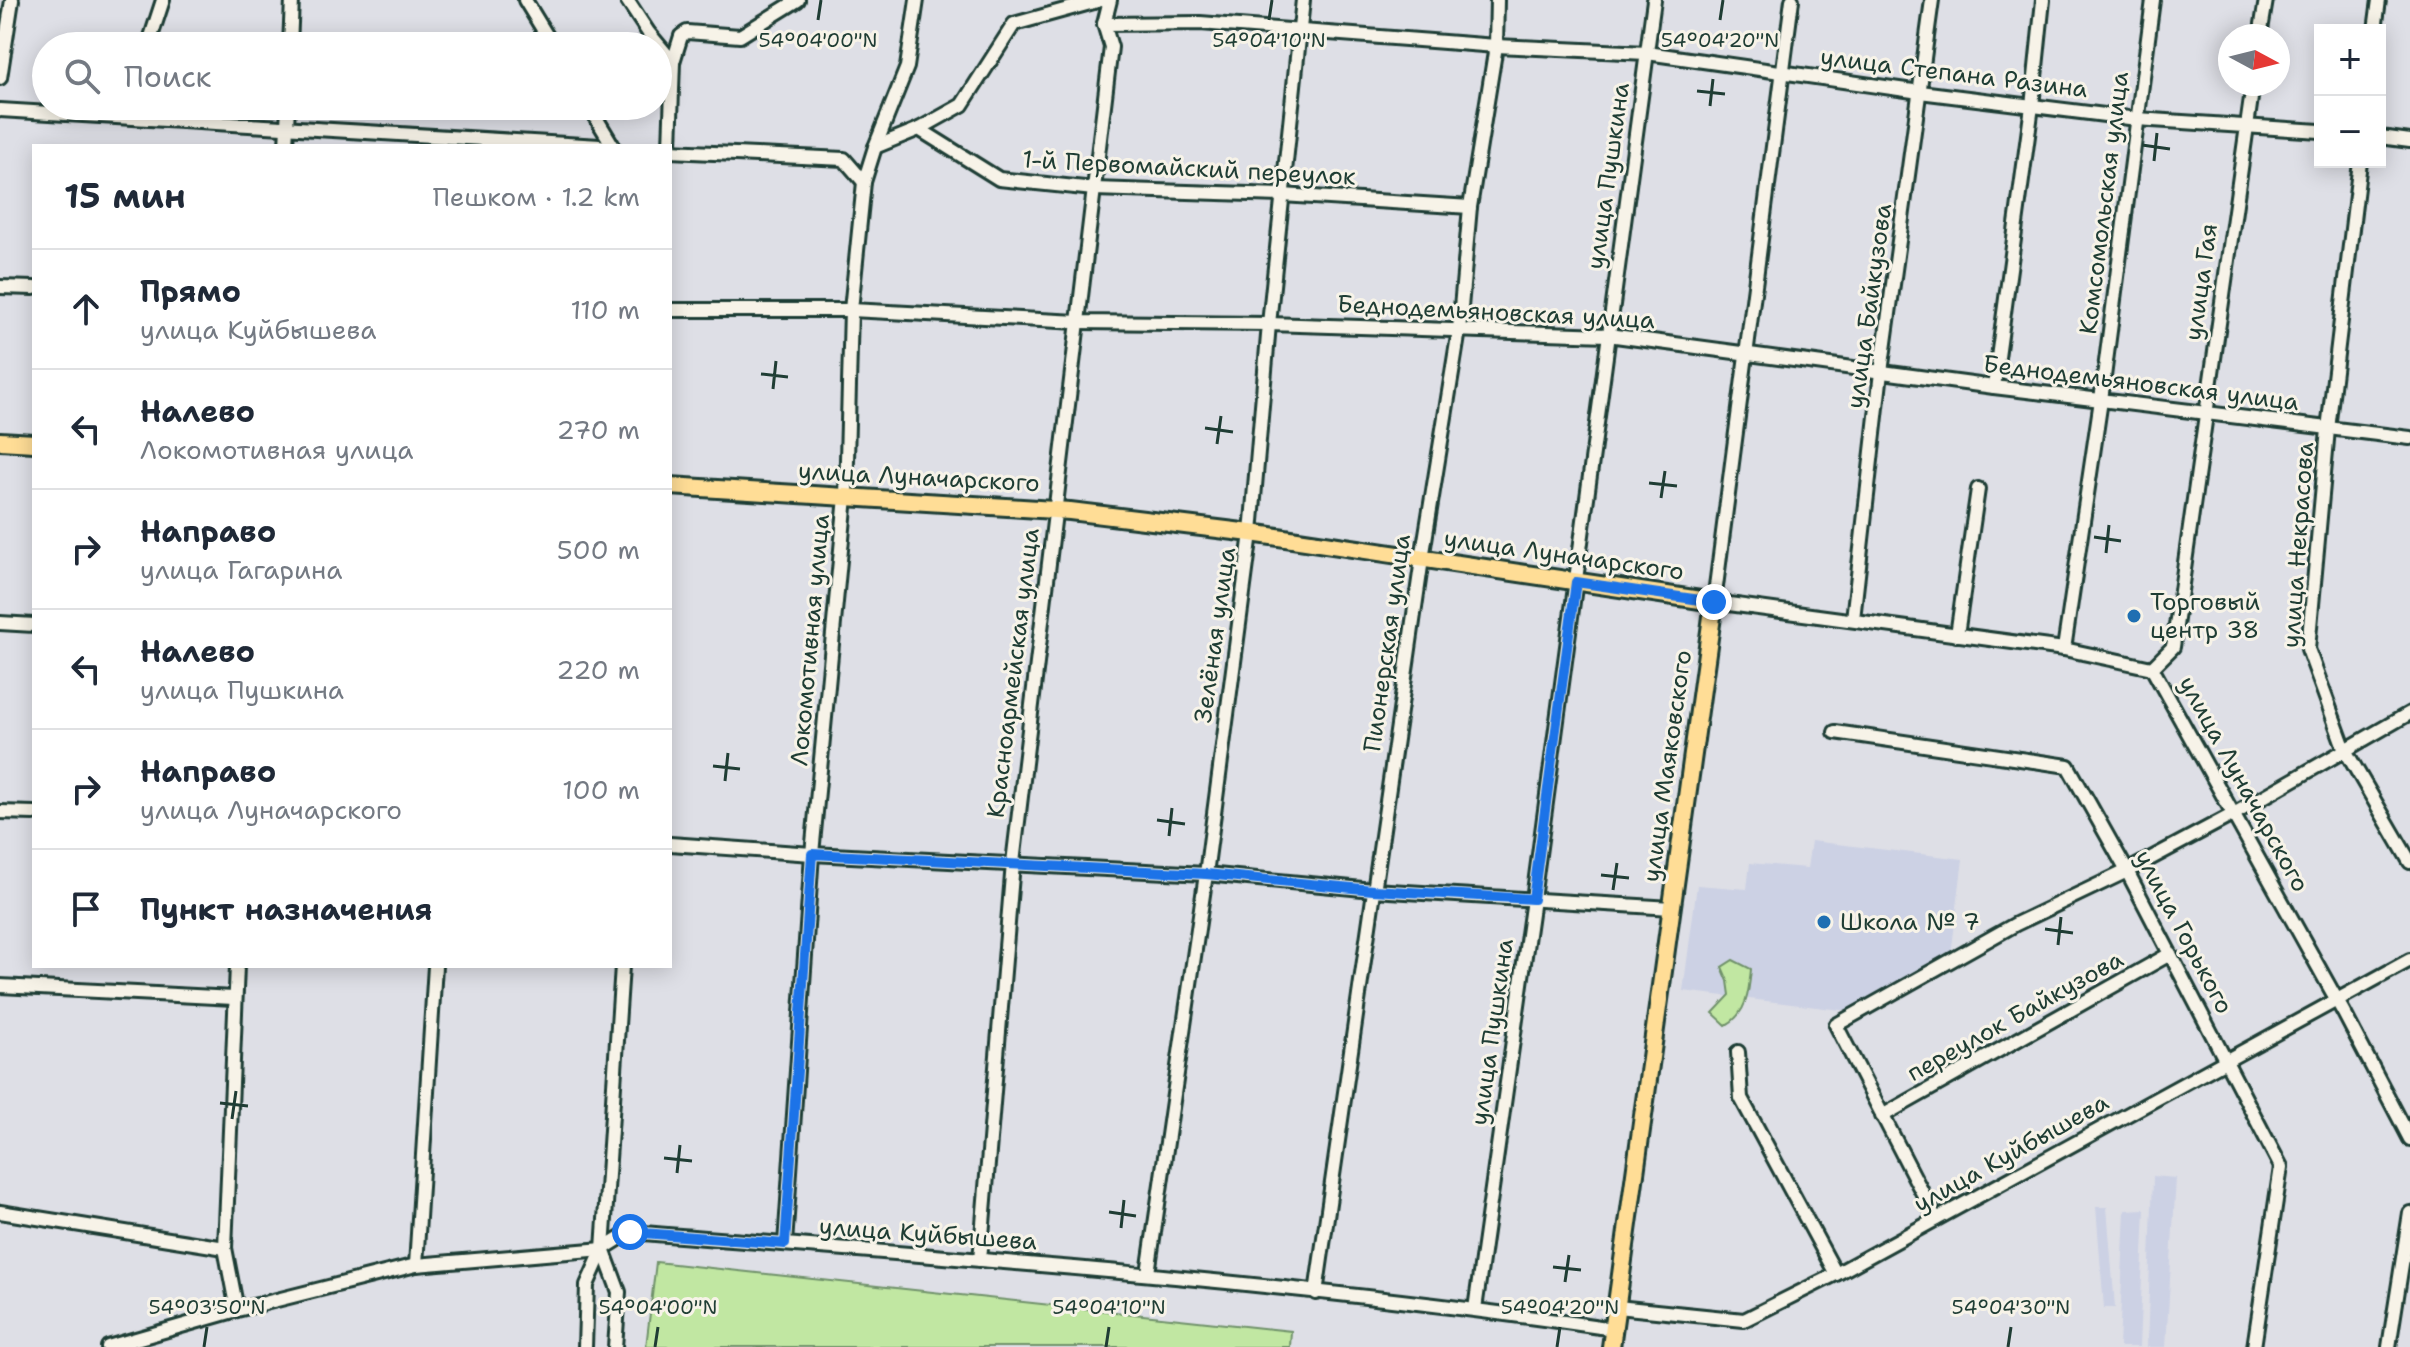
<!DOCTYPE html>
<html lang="ru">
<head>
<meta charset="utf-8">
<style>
  body { margin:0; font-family:"Shantell Sans",sans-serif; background:#f2f2f3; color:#1f2937 }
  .controls { position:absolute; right:24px; top:24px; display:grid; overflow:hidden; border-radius:0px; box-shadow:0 4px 20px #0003 }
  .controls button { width:72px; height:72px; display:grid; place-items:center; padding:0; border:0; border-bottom:2px solid #e0e1e3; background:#fff; color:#1f2937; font:40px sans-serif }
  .compass { position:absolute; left:2218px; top:24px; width:72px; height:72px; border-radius:50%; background:#fff; box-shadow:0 4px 20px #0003; rotate:97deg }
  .stop { position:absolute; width:24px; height:24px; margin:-18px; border:6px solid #1a73e8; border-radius:50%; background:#fff }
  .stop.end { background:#1a73e8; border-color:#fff; box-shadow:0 2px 8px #0008 }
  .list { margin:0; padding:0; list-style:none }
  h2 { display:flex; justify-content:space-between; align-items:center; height:104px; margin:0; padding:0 32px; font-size:34px }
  h2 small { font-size:26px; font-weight:400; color:#747a83 }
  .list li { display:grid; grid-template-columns:52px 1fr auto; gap:24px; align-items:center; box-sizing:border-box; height:120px; padding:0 32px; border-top:2px solid #e0e1e3 }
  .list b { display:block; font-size:30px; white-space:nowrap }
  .list p { margin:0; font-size:26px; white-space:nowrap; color:#747a83 }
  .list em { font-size:26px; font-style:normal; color:#747a83 }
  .icon { flex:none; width:44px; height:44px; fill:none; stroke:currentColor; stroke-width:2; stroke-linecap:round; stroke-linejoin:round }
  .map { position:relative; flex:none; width:2410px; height:1347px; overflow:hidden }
  .search { position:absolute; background:#fff; box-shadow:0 4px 20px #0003; left:32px; top:32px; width:640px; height:88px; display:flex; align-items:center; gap:20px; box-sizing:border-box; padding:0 28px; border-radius:44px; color:#747a83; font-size:30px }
  .panel { position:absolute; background:#fff; box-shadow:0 4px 20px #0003; left:32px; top:144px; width:640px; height:824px; border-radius:0px }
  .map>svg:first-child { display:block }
  .built { fill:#ccd1e4 }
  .green { fill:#c1e7a2; stroke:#70926b; stroke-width:2 }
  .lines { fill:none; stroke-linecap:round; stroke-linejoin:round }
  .minor-casing { stroke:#1f3d34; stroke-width:18 }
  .major-casing { stroke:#1f3d34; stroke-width:22 }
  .minor { stroke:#f7f3e8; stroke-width:12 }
  .major { stroke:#ffdd96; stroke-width:16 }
  .route { stroke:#1a73e8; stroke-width:10 }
  .ticks { fill:none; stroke:#1f3d34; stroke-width:3 }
  .poi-dot { fill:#1f6fb2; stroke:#f7f3e8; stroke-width:3 }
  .labels { text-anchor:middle; stroke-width:6; stroke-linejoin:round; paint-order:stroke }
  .street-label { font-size:24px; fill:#1f3d34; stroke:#f7f3e8 }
  .poi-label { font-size:24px; fill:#1f3d34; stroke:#f7f3e8; text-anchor:start }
  .ticks-label { font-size:20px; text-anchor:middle; fill:#1f3d34; stroke:#f7f3e8; stroke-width:6; stroke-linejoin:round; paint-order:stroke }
</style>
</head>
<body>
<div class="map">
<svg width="2410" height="1347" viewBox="0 0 2410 1347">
  <rect width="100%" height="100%" fill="#dedfe6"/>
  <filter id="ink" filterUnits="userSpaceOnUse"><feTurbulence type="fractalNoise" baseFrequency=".0125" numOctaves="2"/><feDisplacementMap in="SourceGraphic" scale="16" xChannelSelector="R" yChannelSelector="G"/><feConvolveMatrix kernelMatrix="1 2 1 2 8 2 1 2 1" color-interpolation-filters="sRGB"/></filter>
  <g filter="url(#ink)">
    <g class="built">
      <path d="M1811,841L1963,859L1951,955L1849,1011L1683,991L1697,885L1747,889L1750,863L1807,868Z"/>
      <path d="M2153,1176L2176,1178L2166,1347H2147Z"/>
      <path d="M2096,1207H2107L2115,1308H2104Z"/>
      <path d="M2145,1209L2139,1347H2119L2125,1210Z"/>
    </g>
    <g class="green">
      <path d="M1733,960L1751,969C1749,991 1747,1014 1726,1025L1713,1013L1730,995L1728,981L1722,967Z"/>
      <path d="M656,1262L1291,1331L1290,1347H646Z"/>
    </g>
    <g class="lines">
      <defs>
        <g id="minor">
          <path d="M525,0L553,46"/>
          <path d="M627,0L648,32L673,62"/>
          <path d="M1792,0L1714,602L2064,649L2152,668L2344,1013L2410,1139"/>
          <path d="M1104,24L1200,23L1496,46L1647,53L1920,92L2137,119L2320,131"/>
          <path d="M2375,30L2379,0"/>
          <path d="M2260,36L2266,0"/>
          <path d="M148,46L163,0"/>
          <path d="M290,46L292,0"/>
          <path d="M0,78L12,0"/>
          <path d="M589,106L613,146"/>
          <path d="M0,110L600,146"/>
          <path d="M919,129L962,105L1014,24L1101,0"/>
          <path d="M2380,137L2410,141"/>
          <path d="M286,146L288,106"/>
          <path d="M670,146L673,62L681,36L687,32L740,36L798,0"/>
          <path d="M875,147L919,129L999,179L1094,189L1282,195L1470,207"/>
          <path d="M670,151L844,159L864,182"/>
          <path d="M2360,162L2328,429L2308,649L2345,750L2410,862"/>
          <path d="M0,287L34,288"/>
          <path d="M670,310H851L1078,322L1269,324L1608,335L1994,387L2410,438"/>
          <path d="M1994,387L2032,106L2043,0"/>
          <path d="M1853,619L1881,372L1932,0"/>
          <path d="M0,623L34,625"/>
          <path d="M1957,635L1978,489"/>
          <path d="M2064,649L2101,400L2153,0"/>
          <path d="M2152,668L2173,647L2253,84"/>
          <path d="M1835,732L2068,766L2127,871L2281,1167L2254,1347"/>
          <path d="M0,812L34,813"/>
          <path d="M670,844L812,854L1206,874L1373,890L1672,908"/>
          <path d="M0,986L234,998"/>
          <path d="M1738,1052L1741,1098L1836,1274"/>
          <path d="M1882,1116L2170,954"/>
          <path d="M0,1212L225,1248"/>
          <path d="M1936,1219L1836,1025L2016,924L2127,871L2232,815L2410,713"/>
          <path d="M785,1244L812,854L846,497L851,310L864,182L875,147L907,67L917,0"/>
          <path d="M603,1249L619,1292L615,1347"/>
          <path d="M980,1260L1013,863L1111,47L1104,24L1110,0"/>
          <path d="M416,1265L435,966"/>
          <path d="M1148,1273L1206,874L1251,533L1269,324L1303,0"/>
          <path d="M1316,1293L1422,559L1459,330L1470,207L1496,46L1497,0"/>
          <path d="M1617,1307L1744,1320L1836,1274L2410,960"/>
          <path d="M1475,1309L1533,899L1654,0"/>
          <path d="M237,1310L225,1248L237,966"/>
          <path d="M108,1347L237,1310L416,1265L603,1249L630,1232C959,1258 1288,1281 1614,1329"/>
          <path d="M585,1347L587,1285L603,1249L622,966"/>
          <path d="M2389,1347L2410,1213"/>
        </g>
        <g id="major">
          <path d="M0,441L34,443"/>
          <path d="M670,486L1070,511L1251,533L1714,602L1611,1347"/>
        </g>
      </defs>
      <use href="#minor" class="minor-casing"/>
      <use href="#major" class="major-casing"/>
      <use href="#minor" class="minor"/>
      <use href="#major" class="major"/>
    </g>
  </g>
  <g class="lines" filter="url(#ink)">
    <path class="route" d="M630,1232L785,1244L812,854L1206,874L1373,890L1533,899L1576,582L1714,602"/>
  </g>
  <path class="ticks" d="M818,20L821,0M1269,20L1272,0M1720,20L1723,0M1697,91L1725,94M1710,106L1713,79M2142,145L2170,149M2154,161L2157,133M761,374L788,377M773,389L776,361M1205,428L1233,432M1217,444L1221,416M1649,483L1677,486M1661,498L1665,471M2094,537L2121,541M2106,553L2109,525M713,766L740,769M725,781L728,753M1157,820L1185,824M1169,836L1172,808M1601,875L1629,878M1613,890L1617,863M2045,929L2073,933M2058,945L2061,917M220,1103L248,1106M232,1119L236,1091M664,1158L692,1161M677,1173L680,1145M1109,1212L1136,1216M1121,1228L1124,1200M1553,1267L1581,1270M1565,1282L1569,1255M204,1347L207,1327M655,1347L658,1327M1106,1347L1109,1327M1557,1347L1560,1327M2008,1347L2011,1327"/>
  <g class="poi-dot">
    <circle cx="2134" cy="616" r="8"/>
    <circle cx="1824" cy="922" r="8"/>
  </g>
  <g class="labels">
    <g class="street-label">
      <text transform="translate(1954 73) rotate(7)" y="8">улица Степана Разина</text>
      <text transform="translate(1189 168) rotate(3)" y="8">1-й Первомайский переулок</text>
      <text transform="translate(1608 176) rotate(-82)" y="8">улица Пушкина</text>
      <text transform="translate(2104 203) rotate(-83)" y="8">Комсомольская улица</text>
      <text transform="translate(2201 282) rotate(-82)" y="8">улица Гая</text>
      <text transform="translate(1869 306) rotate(-82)" y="8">улица Байкузова</text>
      <text transform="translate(1496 312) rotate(3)" y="8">Беднодемьяновская улица</text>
      <text transform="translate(2141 383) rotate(7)" y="8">Беднодемьяновская улица</text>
      <text transform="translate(919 477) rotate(3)" y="8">улица Луначарского</text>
      <text transform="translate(2298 545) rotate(-86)" y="8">улица Некрасова</text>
      <text transform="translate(1564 555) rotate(8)" y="8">улица Луначарского</text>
      <text transform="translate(1215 635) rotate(-82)" y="8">Зелёная улица</text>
      <text transform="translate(810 640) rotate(-85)" y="8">Локомотивная улица</text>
      <text transform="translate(1387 643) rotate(-82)" y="8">Пионерская улица</text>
      <text transform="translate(1013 673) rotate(-83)" y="8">Красноармейская улица</text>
      <text transform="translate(1667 766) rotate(-82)" y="8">улица Маяковского</text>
      <text transform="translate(2244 784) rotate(61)" y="8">улица Луначарского</text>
      <text transform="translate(2184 932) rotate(62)" y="8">улица Горького</text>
      <text transform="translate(2015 1016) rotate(-29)" y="8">переулок Байкузова</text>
      <text transform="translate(1492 1032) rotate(-82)" y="8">улица Пушкина</text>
      <text transform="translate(2011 1153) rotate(-29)" y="8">улица Куйбышева</text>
      <text transform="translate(928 1234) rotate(4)" y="8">улица Куйбышева</text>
    </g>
    <g class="poi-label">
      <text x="2150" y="610">Торговый<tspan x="2150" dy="28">центр 38</tspan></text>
      <text x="1840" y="930">Школа № 7</text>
    </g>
  </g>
  <g class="ticks-label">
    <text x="818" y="47">54°04'00"N</text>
    <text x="1269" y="47">54°04'10"N</text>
    <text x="1720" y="47">54°04'20"N</text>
    <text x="207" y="1314">54°03'50"N</text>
    <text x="658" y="1314">54°04'00"N</text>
    <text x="1109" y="1314">54°04'10"N</text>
    <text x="1560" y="1314">54°04'20"N</text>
    <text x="2011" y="1314">54°04'30"N</text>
  </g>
</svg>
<div class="controls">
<button>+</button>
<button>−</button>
</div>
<svg class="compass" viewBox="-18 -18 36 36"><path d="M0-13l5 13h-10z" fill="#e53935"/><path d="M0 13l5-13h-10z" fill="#747a83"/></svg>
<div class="stop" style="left:630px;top:1232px"></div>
<div class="stop end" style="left:1714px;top:602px"></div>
<div class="search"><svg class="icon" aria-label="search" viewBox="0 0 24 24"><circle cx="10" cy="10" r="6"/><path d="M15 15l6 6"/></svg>Поиск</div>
<section class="panel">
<h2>15 мин<small>Пешком · 1.2 km</small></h2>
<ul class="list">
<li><svg class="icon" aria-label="ahead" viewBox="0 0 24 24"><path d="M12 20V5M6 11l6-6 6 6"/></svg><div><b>Прямо</b><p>улица Куйбышева</p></div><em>110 m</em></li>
<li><svg class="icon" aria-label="left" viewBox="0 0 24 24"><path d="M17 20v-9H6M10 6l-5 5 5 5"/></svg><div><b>Налево</b><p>Локомотивная улица</p></div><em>270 m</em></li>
<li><svg class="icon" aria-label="right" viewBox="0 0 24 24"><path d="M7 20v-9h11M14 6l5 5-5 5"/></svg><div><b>Направо</b><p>улица Гагарина</p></div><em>500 m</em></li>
<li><svg class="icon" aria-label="left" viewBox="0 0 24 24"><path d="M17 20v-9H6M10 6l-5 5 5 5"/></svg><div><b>Налево</b><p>улица Пушкина</p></div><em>220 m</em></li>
<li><svg class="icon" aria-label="right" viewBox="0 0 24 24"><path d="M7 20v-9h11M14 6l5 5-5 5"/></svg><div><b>Направо</b><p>улица Луначарского</p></div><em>100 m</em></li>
<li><svg class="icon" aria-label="arrive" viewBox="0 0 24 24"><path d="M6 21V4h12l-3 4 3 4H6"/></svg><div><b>Пункт назначения</b></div></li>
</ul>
</section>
</div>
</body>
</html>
